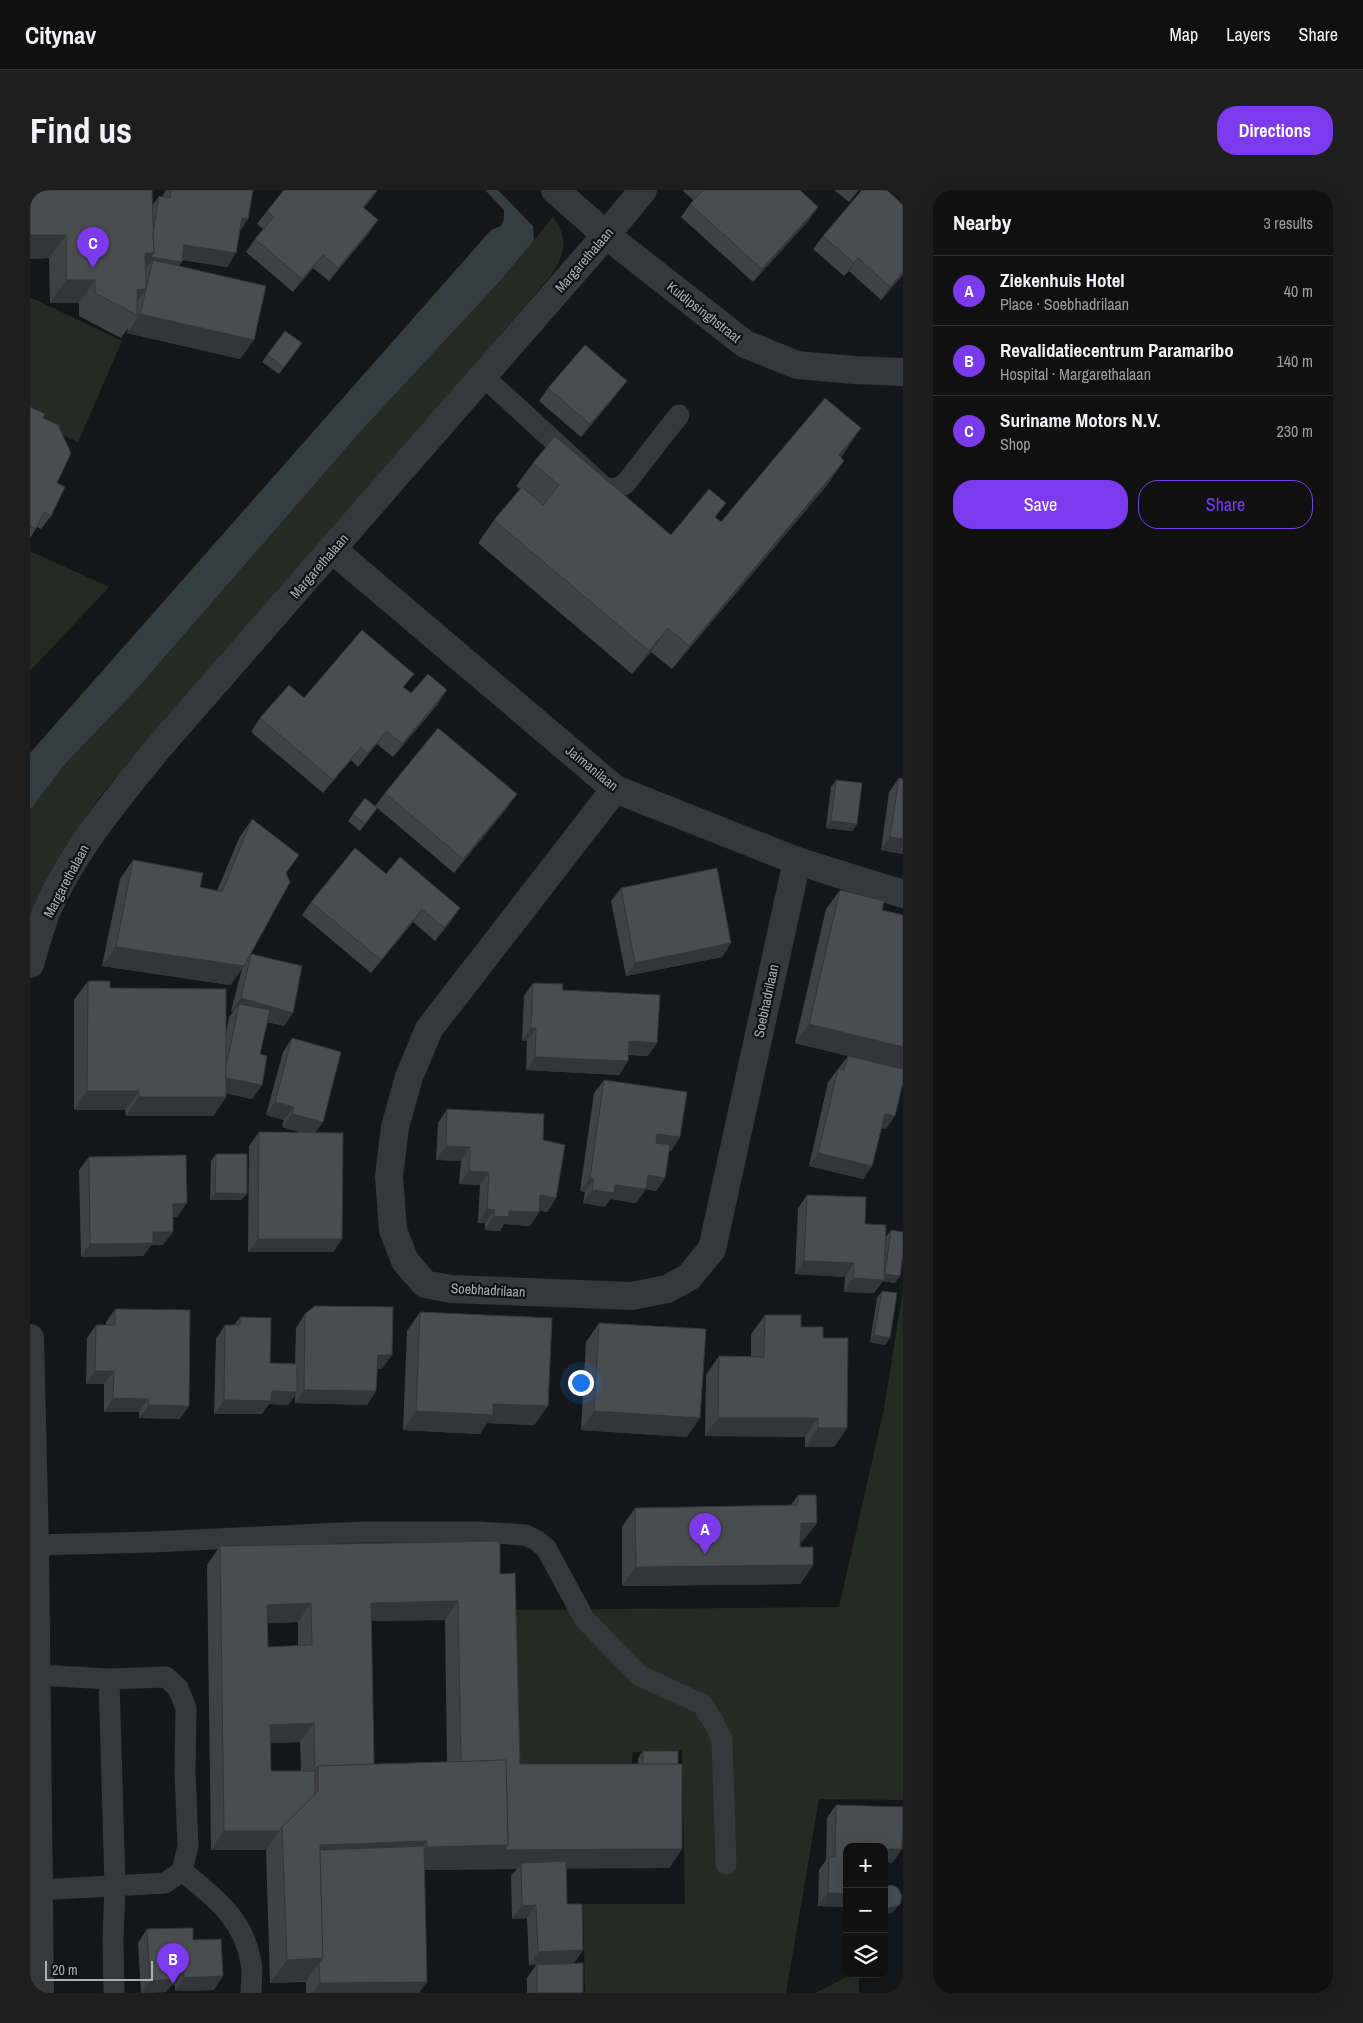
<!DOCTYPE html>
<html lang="en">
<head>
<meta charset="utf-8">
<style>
  body { margin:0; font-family:"Archivo Narrow",sans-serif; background:#1e1e1f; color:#f1f3f6 }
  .controls { position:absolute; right:15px; bottom:15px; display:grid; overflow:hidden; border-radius:10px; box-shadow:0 5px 20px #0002 }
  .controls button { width:45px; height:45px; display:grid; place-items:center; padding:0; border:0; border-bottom:1px solid #303031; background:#101011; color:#f1f3f6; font:25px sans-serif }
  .scale { position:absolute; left:15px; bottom:12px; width:108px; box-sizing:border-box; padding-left:5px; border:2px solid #a9afb6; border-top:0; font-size:14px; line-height:18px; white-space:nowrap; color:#a9afb6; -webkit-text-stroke:4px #101112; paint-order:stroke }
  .you { position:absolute; left:550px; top:1192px; width:18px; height:18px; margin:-12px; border:4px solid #fff; border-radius:50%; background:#1a73e8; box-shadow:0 0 0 8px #1a73e833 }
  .badge { display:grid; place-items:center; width:32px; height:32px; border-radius:50%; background:#7c3aed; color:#fff; font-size:16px; font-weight:700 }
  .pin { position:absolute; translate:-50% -41px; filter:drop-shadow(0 1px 2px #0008) }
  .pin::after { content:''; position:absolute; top:26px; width:18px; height:15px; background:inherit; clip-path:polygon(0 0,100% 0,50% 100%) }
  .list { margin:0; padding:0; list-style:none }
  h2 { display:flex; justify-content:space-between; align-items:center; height:65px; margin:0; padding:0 20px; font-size:21px }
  h2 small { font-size:16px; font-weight:400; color:#9c9d9f }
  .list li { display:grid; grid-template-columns:32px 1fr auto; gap:15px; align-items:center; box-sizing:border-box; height:70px; padding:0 20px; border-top:1px solid #303031 }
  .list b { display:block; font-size:19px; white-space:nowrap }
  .list p { margin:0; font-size:16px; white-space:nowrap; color:#9c9d9f }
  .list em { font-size:16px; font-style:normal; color:#9c9d9f }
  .actions { display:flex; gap:10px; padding:15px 20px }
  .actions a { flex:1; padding:11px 0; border:1px solid #7c3aed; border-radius:20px; text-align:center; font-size:18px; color:#7c3aed }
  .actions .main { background:#7c3aed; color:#fff }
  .icon { flex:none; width:28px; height:28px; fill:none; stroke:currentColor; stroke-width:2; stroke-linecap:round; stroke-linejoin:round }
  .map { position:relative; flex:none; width:873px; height:1803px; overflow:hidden; border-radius:20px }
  header { display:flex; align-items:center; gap:30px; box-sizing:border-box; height:70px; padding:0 25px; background:#101011; border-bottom:1px solid #303031 }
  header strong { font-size:24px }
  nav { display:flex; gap:28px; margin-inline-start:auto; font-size:18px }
  .intro { display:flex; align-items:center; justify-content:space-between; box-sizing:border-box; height:120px; padding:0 30px }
  h1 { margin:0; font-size:35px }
  .button { padding:12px 22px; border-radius:20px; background:#7c3aed; color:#fff; font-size:18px; font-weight:700 }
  main { display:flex; gap:30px; padding:0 30px }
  aside { flex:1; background:#101011; border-radius:20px; box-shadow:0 5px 20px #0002 }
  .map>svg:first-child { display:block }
  .green { fill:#242b24 }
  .water { fill:#343e42 }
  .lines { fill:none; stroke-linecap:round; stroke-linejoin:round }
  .service { stroke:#37383b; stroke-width:21 }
  .minor { stroke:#37383b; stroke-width:28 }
  .tertiary { stroke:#37383b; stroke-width:28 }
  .wall { fill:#404144; fill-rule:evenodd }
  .shaded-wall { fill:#343537 }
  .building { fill:#4a4c4f; stroke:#343537; fill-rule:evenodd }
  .labels { text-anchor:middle; stroke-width:4.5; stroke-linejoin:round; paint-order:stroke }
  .street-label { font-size:14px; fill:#a9afb6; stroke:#101112 }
</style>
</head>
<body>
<header>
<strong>Citynav</strong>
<nav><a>Map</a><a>Layers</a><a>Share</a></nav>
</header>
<div class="intro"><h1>Find us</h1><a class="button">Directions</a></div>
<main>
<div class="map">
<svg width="873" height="1803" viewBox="0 0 873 1803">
  <rect width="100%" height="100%" fill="#151617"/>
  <g class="green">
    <path d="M523,27C538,47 536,63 522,84L401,226L133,532L68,609L25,674L0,727V620L36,573L106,500L331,241L471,90Z"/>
    <path d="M0,107L92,151L48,252L0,229Z"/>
    <path d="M0,361L79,397L0,481Z"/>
    <path d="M873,1099V1610L789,1609L756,1803H555L553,1714H655L652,1560L603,1562L601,1585L487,1587L477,1420L809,1417L854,1219Z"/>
    <path d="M822,1784H829V1803H785Z"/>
  </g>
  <path class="water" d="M455,0H468L503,36L504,50L471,90L331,241L106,500L36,573L0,620V563L461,40L471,36L474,29V20Z"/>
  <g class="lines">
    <g class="service">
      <path d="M454,187L574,297L586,299L595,294L649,225"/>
      <path d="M5,1355L122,1352L333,1342H449L495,1345L506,1350L516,1358L555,1430L610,1486L672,1514L684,1533L692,1550L696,1674"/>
      <path d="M7,1485L79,1489L136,1487L148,1498L156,1518L155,1582L158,1656L152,1681L135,1693L8,1700"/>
      <path d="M79,1489L85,1695L83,1750L84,1803"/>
      <path d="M152,1681C184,1707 213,1727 221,1772C223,1781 221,1793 221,1803"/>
    </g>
    <g class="minor">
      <path d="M303,360L585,599L767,671L873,704"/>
      <path d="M585,599L399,839L379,887L365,937L359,986L363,1040L375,1071L395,1094L421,1099L602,1106L637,1099L659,1087L682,1059L767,671"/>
      <path d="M0,774C5,757 10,739 16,723C42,661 87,609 129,557L576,45L613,0"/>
      <path d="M0,1148L5,1355L10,1803"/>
    </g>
    <path class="tertiary" d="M525,0L576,45L715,154L767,175L824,180L873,182"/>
  </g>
  <g class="wall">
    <path d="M0,0L123,15L129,6L133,7V5L136,0H223L218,29L210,41L206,63L197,77L152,70L149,76L210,169L97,143L98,138L91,148L49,126V113H20L19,68L0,69Z"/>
    <path d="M348,0L334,18L339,43L299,91L283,78L263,102L216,62L225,49L233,39L227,34L237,21Z"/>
    <path d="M654,0H770L779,30L723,92L651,27L663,10L653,1Z"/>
    <path d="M804,0H829L819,12Z"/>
    <path d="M873,15V85L851,110L819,81L814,86L783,59L793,46Z"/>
    <path d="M255,141L272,153L249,184L232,172Z"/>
    <path d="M518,198L587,204L551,247L509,211Z"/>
    <path d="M0,217L13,228L27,293L21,326L11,339L7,337L0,348Z"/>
    <path d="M831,238L811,267L798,294L642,479L621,462L602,484L448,353L464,330L490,299L486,296L503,273L641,345L686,328L691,332Z"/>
    <path d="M374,498L381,503L408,514L363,567L347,554L328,577L321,570L293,603L221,542L230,528L274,508Z"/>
    <path d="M869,588L873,664L851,660L859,602Z"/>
    <path d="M806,590L827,634L822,641L796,638L801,597Z"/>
    <path d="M355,603L487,604L477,618L424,683L345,616Z"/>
    <path d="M347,618L330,641L318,631L323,624Z"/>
    <path d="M222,629L256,683L217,770L221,764L254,836L237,832L230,864L232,895L222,909L196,903V907L183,926H96L95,920H44V810L58,791L80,798L196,844L199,827L203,822L201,821L212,779L200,795L72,776L90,689L103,670L170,697L187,701L209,648Z"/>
    <path d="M356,684L421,731L405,751L383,732L341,783L272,725L281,712Z"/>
    <path d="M591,698L701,753L692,767L596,786L581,711Z"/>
    <path d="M810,700L852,720L856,939L851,938L842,976L833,989L779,976L798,892L818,866L765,853L796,719Z"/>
    <path d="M503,793L532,800L618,866L598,865V871L589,885L496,880L497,851H492L494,806Z"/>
    <path d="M262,848L293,932L285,943L312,1049L303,1062H218L219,956L229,942L273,943L252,937L254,930L236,925L253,862Z"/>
    <path d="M574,890L650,947L641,961H639L635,988L626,1001L616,999L606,1013L580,1009L575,1017L553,1013L555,1002L550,1001L564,903Z"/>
    <path d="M417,919L513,950L526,1008L517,1022L509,1020V1022L500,1036L474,1034L470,1041L455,1040V1033H448L450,995L429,994L431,971L406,970L408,933Z"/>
    <path d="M186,964L212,1010H180L181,971Z"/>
    <path d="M59,967L147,1027H143L133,1055H121L113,1066L51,1067L49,980Z"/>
    <path d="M777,1005L835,1034L855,1052L856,1047L861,1040L865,1093L853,1091L844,1103L814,1102L815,1087L765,1084L768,1018Z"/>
    <path d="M852,1101L855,1155L840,1152L847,1108Z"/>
    <path d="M85,1119L159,1216L149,1229L109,1228V1222H74V1194H56L57,1148L66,1135H76V1132Z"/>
    <path d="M390,1122L518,1216L504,1235L457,1233L450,1244L373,1240L377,1141Z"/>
    <path d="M275,1124L352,1179L347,1178L346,1201L337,1215L265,1213V1205L258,1215L239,1214L232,1224H184L186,1149L195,1135H204L210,1127L240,1173L265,1174L266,1138Z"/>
    <path d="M735,1125L771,1137L793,1148L817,1238L804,1257H775V1247L675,1246L676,1185L689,1166H721V1144Z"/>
    <path d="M569,1133L657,1247L551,1240L556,1152Z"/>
    <path d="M768,1305L773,1351L770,1352V1357L783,1375L770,1394L592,1396V1337L605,1318L761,1315Z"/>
    <path d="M190,1356L470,1384L490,1574H608V1568L613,1561L648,1574L652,1659L639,1678H536L537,1714L553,1760L544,1773L553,1803H497V1788L506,1775H499L497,1728L482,1729L481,1686L487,1679L394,1680L389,1803H276V1792L240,1793L236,1660H181L177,1375ZM415,1430L417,1572L344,1574L341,1431ZM268,1432V1456L238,1457V1433ZM270,1552L271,1581H241L240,1553Z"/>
    <path d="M806,1615L873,1617L872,1659L862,1673L857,1672L854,1676V1657H817V1717L788,1716L789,1680L796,1670L797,1628Z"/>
    <path d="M117,1739L163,1750L184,1800L145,1801V1795H142L136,1802L111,1803L108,1753Z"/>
  </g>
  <g class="shaded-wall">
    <path d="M348,0L341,10L324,30L333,17Z"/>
    <path d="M827,0H829L819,12Z"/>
    <path d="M788,17L779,30L723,92L732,79Z"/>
    <path d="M212,28L218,29L209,42Z"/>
    <path d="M348,30L339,43L299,91L308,78Z"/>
    <path d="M0,45H36L19,68L0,69Z"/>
    <path d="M154,55L206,63L197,77L145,68Z"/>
    <path d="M115,63H124L152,72L142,85L123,70L115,81Z"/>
    <path d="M293,65L283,78L263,102L272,89Z"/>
    <path d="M828,68L819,81L814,86L824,73Z"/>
    <path d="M873,82V85L851,110L860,97Z"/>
    <path d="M36,90H65L49,113H20Z"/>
    <path d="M116,99L101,121L107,100Z"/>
    <path d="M110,124L224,150L210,169L97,143Z"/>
    <path d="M597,191L587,204L551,247L560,234Z"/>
    <path d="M831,238L815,262L792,289L809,265Z"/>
    <path d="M814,271L798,294L642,479L659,456Z"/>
    <path d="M638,438L621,462L602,484L619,461Z"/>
    <path d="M417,500L408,514L363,567L372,554Z"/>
    <path d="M357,541L347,554L328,577L338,563Z"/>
    <path d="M331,557L321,570L293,603L303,590Z"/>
    <path d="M487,604L477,618L424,683L433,669Z"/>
    <path d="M801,631L827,634L822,641L796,638Z"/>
    <path d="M860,647L873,649V664L851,660Z"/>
    <path d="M430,718L421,731L405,751L414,738Z"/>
    <path d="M392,719L383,732L341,783L351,770Z"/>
    <path d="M701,753L692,767L596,786L605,773Z"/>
    <path d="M86,757L214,776L200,795L72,776Z"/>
    <path d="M211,808L263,823L254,836L207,823L209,814L203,822L201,821Z"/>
    <path d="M779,834L873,857V879L765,853Z"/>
    <path d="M501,838H506L497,851H492Z"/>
    <path d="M599,851L627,853L618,866L590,864Z"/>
    <path d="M505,867L598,871L589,885L496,880Z"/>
    <path d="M194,887L232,895L222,909L184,901Z"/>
    <path d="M57,901H109L95,920H44Z"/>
    <path d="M109,907H196L183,926H96Z"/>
    <path d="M245,912L264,917L254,930L236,925Z"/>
    <path d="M262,924L293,932L283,945L252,937Z"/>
    <path d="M855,924L865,926L856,939L845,937Z"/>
    <path d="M627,944L650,947L641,961L618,958Z"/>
    <path d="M416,956L440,957L431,971L406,970Z"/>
    <path d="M788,963L842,976L833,989L779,976Z"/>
    <path d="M439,981L459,982L450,995L429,994Z"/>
    <path d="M618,985L635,988L626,1001L616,999L606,1013L580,1009L575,1017L553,1013L562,1000L585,995Z"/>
    <path d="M560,988L564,989L555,1002L550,1001Z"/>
    <path d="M185,1003L217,1004L212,1010H180Z"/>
    <path d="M510,1005L526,1008L517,1022L500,1019Z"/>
    <path d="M157,1013L147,1027H133L143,1014Z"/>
    <path d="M457,1019L465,1020L455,1033H448Z"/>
    <path d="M479,1021L509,1022L500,1036L474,1034L470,1041L455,1040L464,1026Z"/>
    <path d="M123,1042H143L133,1055H121L113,1066L51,1067L60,1054Z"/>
    <path d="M228,1049H312L303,1062H218Z"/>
    <path d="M774,1071L824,1073L815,1087L765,1084Z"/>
    <path d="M855,1084L870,1086L865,1093L853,1091L844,1103L814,1102L823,1088L851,1090Z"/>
    <path d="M844,1145L860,1148L855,1155L840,1152Z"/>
    <path d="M348,1165H362L352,1179L338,1178Z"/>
    <path d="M65,1181H84L74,1194H56Z"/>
    <path d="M274,1200L346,1201L337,1215L265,1213Z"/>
    <path d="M242,1201L267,1202L258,1215L239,1214L232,1224H184L194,1210Z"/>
    <path d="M83,1208L118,1209L109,1222H74Z"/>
    <path d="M463,1214L518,1216L504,1235L457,1233L450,1244L373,1240L386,1221Z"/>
    <path d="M119,1215L159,1216L149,1229L109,1228Z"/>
    <path d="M564,1221L670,1228L657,1247L551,1240Z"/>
    <path d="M688,1228H788L775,1247L675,1246Z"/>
    <path d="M788,1238H817L804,1257H775Z"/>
    <path d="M771,1333H787L773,1351L757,1352Z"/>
    <path d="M783,1375L770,1394L592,1396L606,1377Z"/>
    <path d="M428,1411L415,1430L327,1431L341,1413Z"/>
    <path d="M281,1413L268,1432L224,1434L237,1415Z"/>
    <path d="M284,1533L270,1552L227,1554L240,1535Z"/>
    <path d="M194,1641H249L236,1660H181Z"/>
    <path d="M397,1651L381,1675L287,1660L290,1655Z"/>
    <path d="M478,1655L652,1659L639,1678L491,1679V1673L487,1679L380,1680L397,1657Z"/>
    <path d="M859,1659H872L862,1673L857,1672L854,1676V1665Z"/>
    <path d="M798,1703L817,1704V1717L788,1716Z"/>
    <path d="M870,1714L862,1723L854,1725V1721L856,1719Z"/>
    <path d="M506,1715L497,1728L482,1729L492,1716Z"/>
    <path d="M553,1760L544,1773L499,1775L508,1762Z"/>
    <path d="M293,1768L276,1791L240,1793L257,1770Z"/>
    <path d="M146,1781H154L145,1795H142L136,1802L112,1803L120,1791Z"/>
    <path d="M193,1786L184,1800L145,1801L154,1788Z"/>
    <path d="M397,1792L389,1803H283L290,1793Z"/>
  </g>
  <g class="building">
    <path d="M0,0H122L124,63H115L116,99L107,100V125L65,103V90H36V45H0Z"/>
    <path d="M141,0H223L218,29L212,28L206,63L154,55L152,72L121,67L124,63L123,44L129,6L140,8Z"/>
    <path d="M254,0H347L333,17L348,30L308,78L293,65L272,89L225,49L244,27L237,21Z"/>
    <path d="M673,0H770L788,17L732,79L660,14Z"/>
    <path d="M832,0H857L873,15V82L860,97L828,68L824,73L793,46Z"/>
    <path d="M123,70L236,96L224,150L110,124Z"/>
    <path d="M255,141L272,153L254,177L237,165Z"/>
    <path d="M555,155L597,191L560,234L518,198Z"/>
    <path d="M795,208L831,238L809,265L814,271L659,456L638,438L619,461L464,330L492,297L513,315L529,295L503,273L525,246L641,345L679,299L696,313L685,327L691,332Z"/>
    <path d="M0,217L15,224L13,228L28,235L41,263L27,293L35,297L21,326L14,322L6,339L0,336Z"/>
    <path d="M332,440L384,484L373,497L381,503L398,484L417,500L372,554L357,541L338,563L331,557L303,590L230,528L259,495L274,508Z"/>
    <path d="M408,538L487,604L433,669L355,603Z"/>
    <path d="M869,588L873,589V649L860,647Z"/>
    <path d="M806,590L832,593L827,634L801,631Z"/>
    <path d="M335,608L347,618L335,634L323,624Z"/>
    <path d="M222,629L269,665L256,683L260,692L214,776L86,757L103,670L173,683L170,697L192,702Z"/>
    <path d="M325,658L356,684L370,667L430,718L414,738L392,719L351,770L281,712Z"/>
    <path d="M687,678L701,753L605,773L591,698Z"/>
    <path d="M810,700L854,711L852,720L873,725V857L779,834Z"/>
    <path d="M221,764L272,776L263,823L211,808Z"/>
    <path d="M58,791H80V798L196,799V907H109V901H57Z"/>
    <path d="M503,793L533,794L532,800L630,805L627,853L599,851L598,871L505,867L506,838H501Z"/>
    <path d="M209,814L240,820L230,864L237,866L232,895L196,888V877Z"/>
    <path d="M262,848L311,862L293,932L262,924L264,917L245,912Z"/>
    <path d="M818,866L873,879V892L865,926L855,924L842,976L788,963L808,879L814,880Z"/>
    <path d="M574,890L657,902L650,947L627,944L626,953L640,955L635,988L618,985L616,999L585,995L584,1003L562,1000L564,989L560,988Z"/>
    <path d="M417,919L514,924L513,950L535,955L526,1008L510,1005L509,1022L479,1021V1027L464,1026L465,1020L457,1019L459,982L439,981L440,957L416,956Z"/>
    <path d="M229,942L313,943L312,1049H228Z"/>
    <path d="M186,964H217V1004L185,1003Z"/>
    <path d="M156,965L157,1013L143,1014V1042H123V1053L60,1054L59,967Z"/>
    <path d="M777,1005L836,1007L835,1034L856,1035L854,1090L823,1088L824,1073L774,1071Z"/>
    <path d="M861,1040L873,1042V1064L870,1086L855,1084Z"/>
    <path d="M852,1101L867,1103L860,1148L844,1145Z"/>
    <path d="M285,1116L363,1117L362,1165H348L346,1201L274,1200L275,1124Z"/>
    <path d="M85,1119L160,1120L159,1216L119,1215L118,1209L83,1208L84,1181H65L66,1135H85Z"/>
    <path d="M390,1122L522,1128L518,1216L463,1214V1225L386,1221Z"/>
    <path d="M735,1125H771V1137H793V1148H818L817,1238H788V1228H688L689,1166L734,1167Z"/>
    <path d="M210,1127L241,1128L240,1173L267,1174V1202L242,1201L241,1211L194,1210L195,1135H210Z"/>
    <path d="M569,1133L676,1139L670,1228L564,1221Z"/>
    <path d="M768,1305H786L787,1333H771L770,1357H783V1375L606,1377L605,1318L768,1315Z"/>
    <path d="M470,1351V1384L485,1383L490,1574H652V1659L474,1660L478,1655L476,1570L431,1572L428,1411L341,1413L344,1574L288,1576L285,1581L284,1533L240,1535L241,1581H285V1604L252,1637L249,1641H194L190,1356ZM281,1413L282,1455L238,1457L237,1415Z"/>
    <rect x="613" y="1561" width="35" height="13"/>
    <path d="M476,1570L478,1655L397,1657V1651L290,1655L293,1768L257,1770L252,1637L288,1601V1576Z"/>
    <path d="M806,1615L873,1617L872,1659H859L858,1670H854V1657H817V1704L798,1703L799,1667H805Z"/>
    <path d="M394,1656L397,1792L290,1793L289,1773L293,1768L290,1660Z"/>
    <path d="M536,1671L537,1714H552L553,1760L508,1762L506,1715L492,1716L491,1673Z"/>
    <path d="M861,1695L868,1698L872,1706L870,1714L867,1716L856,1719L854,1718V1697Z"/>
    <path d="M163,1738V1750L191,1749L193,1786L154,1788V1781H146V1789L120,1791L117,1739Z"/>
    <path d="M553,1773V1803H507V1775Z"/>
  </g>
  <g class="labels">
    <g class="street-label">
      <text transform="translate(554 70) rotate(-49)" y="5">Margarethalaan</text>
      <text transform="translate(674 122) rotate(38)" y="5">Kuldipsinghstraat</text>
      <text transform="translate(289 376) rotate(-49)" y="5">Margarethalaan</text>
      <text transform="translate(562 578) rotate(39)" y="5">Jaimanilaan</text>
      <text transform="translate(36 691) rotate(-62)" y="5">Margarethalaan</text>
      <text transform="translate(736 811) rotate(-78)" y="5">Soebhadrilaan</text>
      <text transform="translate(458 1100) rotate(3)" y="5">Soebhadrilaan</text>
    </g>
  </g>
</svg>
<div class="controls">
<button>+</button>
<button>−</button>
<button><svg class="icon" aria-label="layers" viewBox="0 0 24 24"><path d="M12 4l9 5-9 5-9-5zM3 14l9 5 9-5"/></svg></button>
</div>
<div class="scale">20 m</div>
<div class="you"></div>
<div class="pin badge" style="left:675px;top:1364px">A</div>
<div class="pin badge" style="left:143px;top:1794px">B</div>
<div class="pin badge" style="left:63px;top:78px">C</div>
</div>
<aside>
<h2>Nearby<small>3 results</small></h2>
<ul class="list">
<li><span class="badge">A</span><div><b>Ziekenhuis Hotel</b><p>Place · Soebhadrilaan</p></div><em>40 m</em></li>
<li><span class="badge">B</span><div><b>Revalidatiecentrum Paramaribo</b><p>Hospital · Margarethalaan</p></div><em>140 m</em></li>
<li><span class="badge">C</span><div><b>Suriname Motors N.V.</b><p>Shop</p></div><em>230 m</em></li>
</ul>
<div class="actions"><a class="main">Save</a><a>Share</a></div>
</aside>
</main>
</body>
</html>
